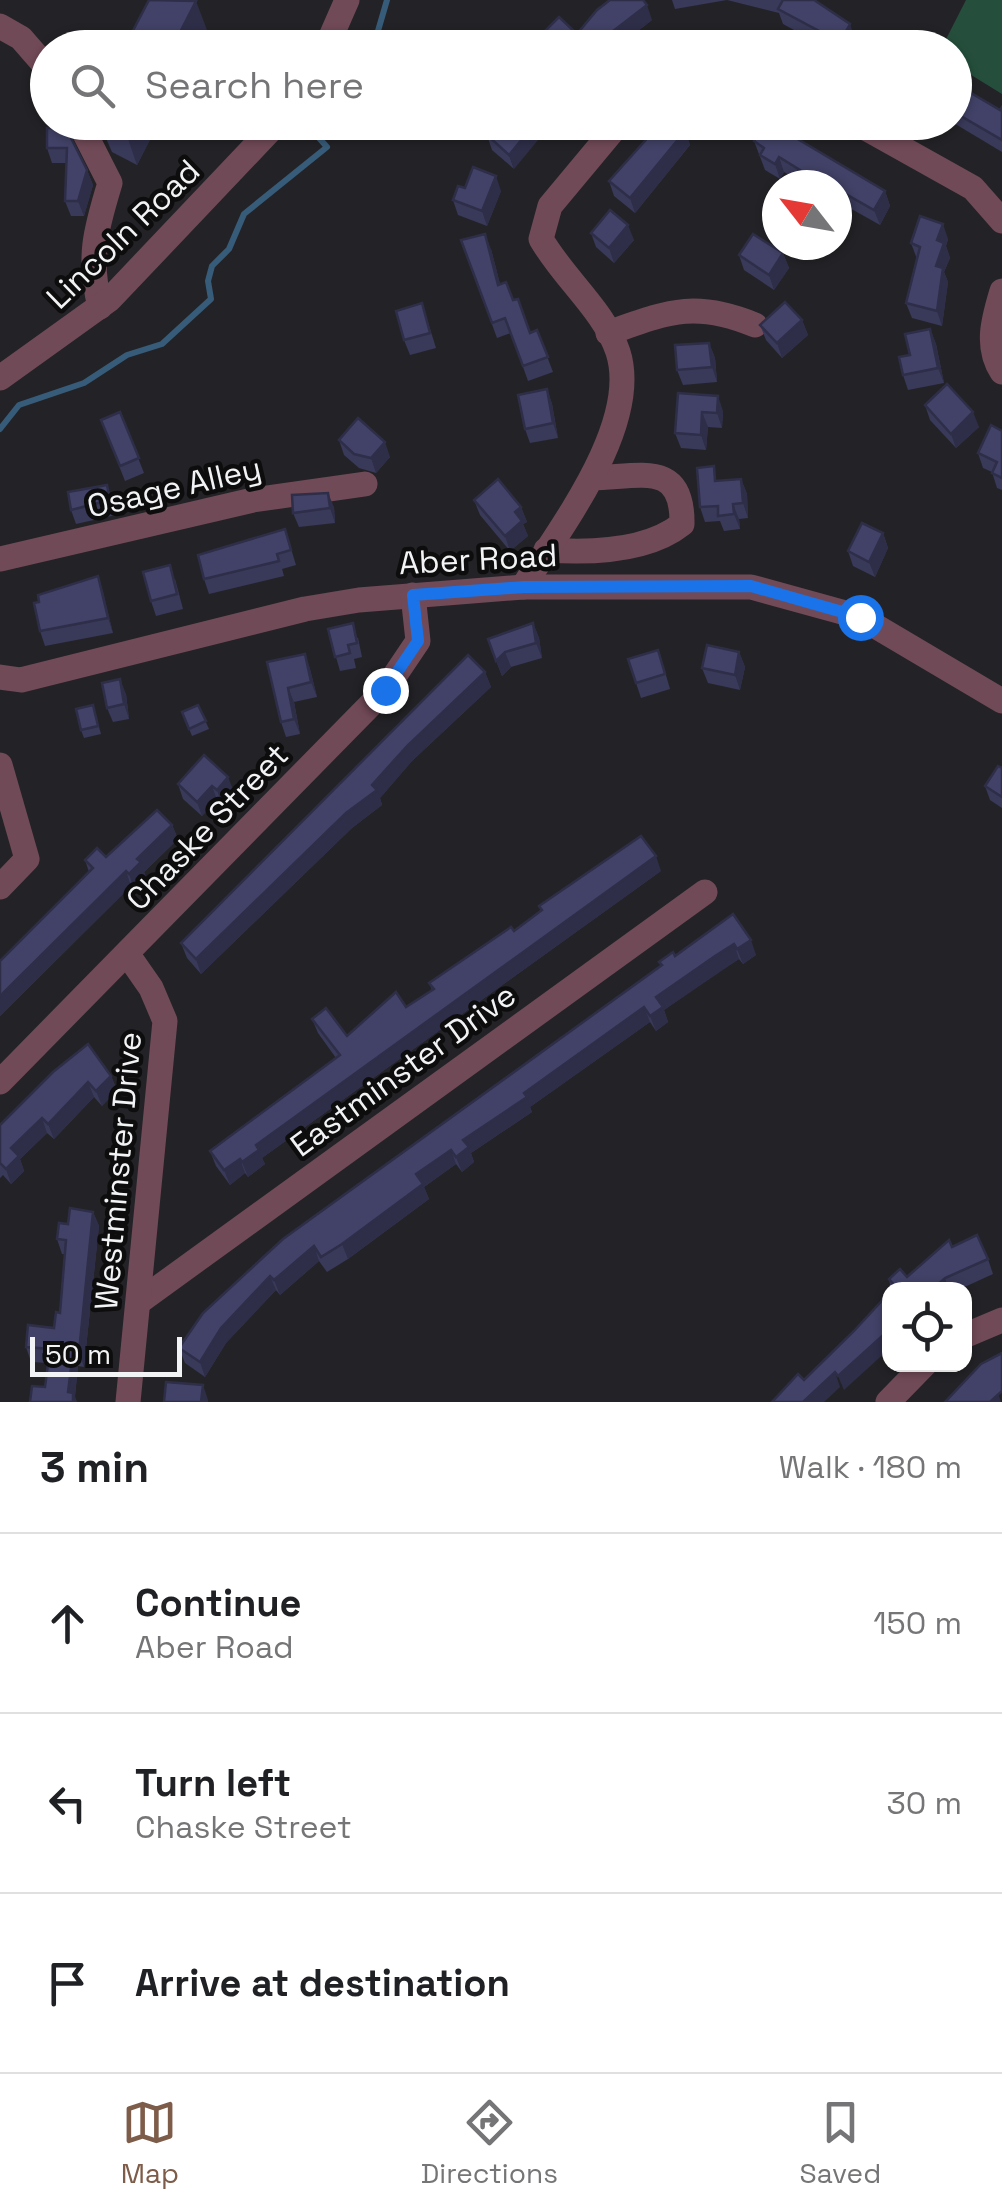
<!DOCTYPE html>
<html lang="en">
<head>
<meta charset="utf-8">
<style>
  body { margin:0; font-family:"Space Grotesk",sans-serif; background:#f2f2f2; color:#202124 }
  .controls { position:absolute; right:30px; bottom:30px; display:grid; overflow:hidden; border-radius:20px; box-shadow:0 2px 8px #0004 }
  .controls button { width:90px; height:90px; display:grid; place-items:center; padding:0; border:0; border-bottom:2px solid #e0e0e0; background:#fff; color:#202124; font:50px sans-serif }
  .compass { position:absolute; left:762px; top:170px; width:90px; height:90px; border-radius:50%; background:#fff; box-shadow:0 2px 8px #0004; rotate:301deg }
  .scale { position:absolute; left:30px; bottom:25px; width:152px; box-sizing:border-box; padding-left:10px; border:5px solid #f2f3f5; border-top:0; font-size:28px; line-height:35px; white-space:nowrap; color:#f2f3f5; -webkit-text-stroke:8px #0d0d0e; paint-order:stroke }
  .stop { position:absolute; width:30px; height:30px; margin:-22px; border:8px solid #1a73e8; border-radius:50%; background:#fff }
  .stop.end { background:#1a73e8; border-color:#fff; box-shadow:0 2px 10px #0008 }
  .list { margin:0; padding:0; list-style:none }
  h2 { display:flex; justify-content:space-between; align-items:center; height:130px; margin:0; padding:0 40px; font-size:42px }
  h2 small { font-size:32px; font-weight:400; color:#757577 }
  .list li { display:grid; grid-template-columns:65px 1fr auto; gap:30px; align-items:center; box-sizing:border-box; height:180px; padding:0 40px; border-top:2px solid #e0e0e0 }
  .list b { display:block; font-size:38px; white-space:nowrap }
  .list p { margin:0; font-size:32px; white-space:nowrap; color:#757577 }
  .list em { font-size:32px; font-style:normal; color:#757577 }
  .icon { flex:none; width:55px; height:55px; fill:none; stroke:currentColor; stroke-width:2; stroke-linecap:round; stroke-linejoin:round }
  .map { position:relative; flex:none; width:1002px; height:1402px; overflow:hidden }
  .search { position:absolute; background:#fff; box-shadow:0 2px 8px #0004; left:30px; right:30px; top:30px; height:110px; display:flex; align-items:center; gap:25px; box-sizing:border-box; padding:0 35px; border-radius:55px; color:#757577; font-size:38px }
  .sheet { height:670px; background:#fff }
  nav { display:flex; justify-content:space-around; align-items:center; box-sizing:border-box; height:140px; border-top:2px solid #e0e0e0; background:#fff; font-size:28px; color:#757577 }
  nav a { display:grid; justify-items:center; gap:5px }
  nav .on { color:#7d5c49 }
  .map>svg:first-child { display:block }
  .green { fill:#254f3c }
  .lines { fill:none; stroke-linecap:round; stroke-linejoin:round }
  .stream { stroke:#375c79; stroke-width:6 }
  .minor { stroke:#714a57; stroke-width:25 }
  .wall { fill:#393959 }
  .shaded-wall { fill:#2e2e49 }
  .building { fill:#424268; stroke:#2e2e49; stroke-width:2.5 }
  .route { stroke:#1a73e8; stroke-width:12 }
  .labels { text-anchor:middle; stroke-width:9; stroke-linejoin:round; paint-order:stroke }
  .street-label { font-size:32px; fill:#f2f3f5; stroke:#0d0d0e }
</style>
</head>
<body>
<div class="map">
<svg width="1002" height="1402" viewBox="0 0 1002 1402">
  <rect width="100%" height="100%" fill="#232327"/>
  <path class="green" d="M966,0H1002V94L955,65L954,48L942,47Z"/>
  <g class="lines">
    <g class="stream">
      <path d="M373,48L387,0"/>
      <path d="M0,429L19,405L84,383L127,355L162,344L211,299L208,281L212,266L229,249L244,214L327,147L319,138L325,122"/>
    </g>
    <g class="minor">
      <path d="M0,26L21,38L48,69"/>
      <path d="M326,48L347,0"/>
      <path d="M79,122L110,183C95,232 88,257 100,307"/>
      <path d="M855,122L973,188L1002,221"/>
      <path d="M1002,291C994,318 985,346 1002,372"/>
      <path d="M608,333C668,312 694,300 755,325"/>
      <path d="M0,378L110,299L278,122"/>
      <path d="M546,550C589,553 647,552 682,524C683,460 640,477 592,478"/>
      <path d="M0,559L253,500L365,484"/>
      <path d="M523,587C560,528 641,424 618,352C604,310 564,279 541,239L550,206L620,122"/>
      <path d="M0,677L21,680L305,609L359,600L523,587H751L860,617L1002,701"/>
      <path d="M0,765L27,859L0,887"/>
      <path d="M0,1082L385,690L418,641L413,595"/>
      <path d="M140,1301L705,892"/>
      <path d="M964,1336L1002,1320"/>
      <path d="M128,1402L165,1021L151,988L128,955"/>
      <path d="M888,1402L925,1364"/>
    </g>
  </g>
  <g class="wall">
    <path d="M672,0H814L855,39L851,48H827L783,24L779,13L727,0L675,9Z"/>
    <path d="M652,20L616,48H550L544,32L577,34Z"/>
    <path d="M954,83L1000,110L1002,107V152L952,122H954Z"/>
    <path d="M99,122H159L137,165L112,152Z"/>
    <path d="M498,122L514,169L492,150L487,135Z"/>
    <path d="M702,122H736L737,125L712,140Z"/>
    <path d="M47,128L87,170L93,185L84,216H71L65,201L67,163H52L47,148Z"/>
    <path d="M685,131L690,145L635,213L614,196L609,181Z"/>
    <path d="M754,141L885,191L890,206L880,225L839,202L837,206V185H806L784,172L780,179L765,170Z"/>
    <path d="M465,188L501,191L487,226L458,215L453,200Z"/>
    <path d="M591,233L634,240L614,263L596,247Z"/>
    <path d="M948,239L946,246L950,258L944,272L948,282L942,326L912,318L906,303L917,259L911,243Z"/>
    <path d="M461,240L491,249L500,284L513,300L530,333L537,330L553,372L528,381L511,333L497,338Z"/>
    <path d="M783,253L789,268L774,290L744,270L739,255Z"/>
    <path d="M422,303L436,348L410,355L404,340Z"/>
    <path d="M802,320L808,335L782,358L766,340L760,325Z"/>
    <path d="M930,329L936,344L944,383L908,390L903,375L910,355Z"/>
    <path d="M709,343L715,358L717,382L683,385L677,370Z"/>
    <path d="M547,389L552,404L558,438L530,443L525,429Z"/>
    <path d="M678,393L723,411L722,428L708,427L706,450L681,448L675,433Z"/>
    <path d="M925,405L979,427L956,448L930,420Z"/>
    <path d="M120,412L144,473L125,481L101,420Z"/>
    <path d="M1002,431V490L997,488L992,472L983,468L978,453Z"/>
    <path d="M339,440L390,457L376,473L359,468L344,455Z"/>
    <path d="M741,479L747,494L748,518L739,519L740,529L724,531L720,521L705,522L700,507L719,481Z"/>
    <path d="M107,485L116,515L76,524L71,510Z"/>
    <path d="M474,500L521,507L527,522L523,524L528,536L510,551L480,515Z"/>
    <path d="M334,507L335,523L299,527L293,513Z"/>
    <path d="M285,529L296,565L282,569L284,576L209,594L204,579Z"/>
    <path d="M883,533L888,548L875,577L853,566L848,551Z"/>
    <path d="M98,576L113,633L45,646L40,631L39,602Z"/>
    <path d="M175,579L183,609L156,616L151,601Z"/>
    <path d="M533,623L539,638L542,658L511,667L502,676L488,639Z"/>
    <path d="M328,629L358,638L362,657L354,659L356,668L340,671Z"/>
    <path d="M739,652L745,667L740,690L708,683L702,668Z"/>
    <path d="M305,654L310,669L317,697L294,702L300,734L286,737L281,722L267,662Z"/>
    <path d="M663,665L670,689L641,698L636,683Z"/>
    <path d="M485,672L491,687L412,761L380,798L382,805L352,828L201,974L187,958L181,943Z"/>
    <path d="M126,694L129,719L113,722L107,708Z"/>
    <path d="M93,705L101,734L84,738L81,730Z"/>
    <path d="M198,705L209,729L192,736L182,712Z"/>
    <path d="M204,755L234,792L222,805L217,800L202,816L183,799L178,784Z"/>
    <path d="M1002,768V808L990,800L985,786Z"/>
    <path d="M172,825L178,839L144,872L146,877L134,889L131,886L0,1016V961L89,872L85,860L106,857Z"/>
    <path d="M661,871L262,1158L265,1164L248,1177L245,1173L230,1185L216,1166L210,1151L336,1058L318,1033L312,1019L347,1036L406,1007L432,990L429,983L514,931L541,911L539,906Z"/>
    <path d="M733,914L756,955L743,964L739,959L720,971L664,1010L668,1022L656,1031L650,1022L530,1107L532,1112L471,1153L474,1162L462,1172L456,1164L424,1187L429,1199L348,1259L327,1272L319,1261L280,1295L276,1290L226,1343L205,1377L185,1363L179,1348L661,966L659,962L675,956Z"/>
    <path d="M53,1072L111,1076L117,1090L102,1106L94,1097L54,1139L47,1133L20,1159L24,1171L11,1184L3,1175L0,1178V1125Z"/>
    <path d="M93,1212L99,1226L84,1367L78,1366L75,1396L45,1387L48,1363L31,1362L26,1347L54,1328L60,1313L65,1254H62L57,1239L68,1224Z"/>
    <path d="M952,1247L988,1259L993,1274L958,1290H891L889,1279L907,1277Z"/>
  </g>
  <g class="shaded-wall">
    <path d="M196,1L207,30L198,48H172Z"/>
    <path d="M647,5L652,20L616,48H599L612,32Z"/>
    <path d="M850,24L855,39L851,48H842L840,42Z"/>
    <path d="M134,122H159L137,165L127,136Z"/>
    <path d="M536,122H553L514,169L509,155Z"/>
    <path d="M685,131L690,145L635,213L630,198Z"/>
    <path d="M779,157L784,172L780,179L775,164Z"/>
    <path d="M87,170L93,185L84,216L78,201Z"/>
    <path d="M496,176L501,191L487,226L482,211Z"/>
    <path d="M885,191L890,206L880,225L874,210Z"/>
    <path d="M943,224L948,239L946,246L950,258L944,272L948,282L942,326L937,311L936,266L937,240Z"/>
    <path d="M628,225L634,240L614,263L609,248Z"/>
    <path d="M485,234L491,249L504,299L498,285Z"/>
    <path d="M783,253L789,268L774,290L769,275Z"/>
    <path d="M802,320L808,335L782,358L777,343Z"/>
    <path d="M930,329L936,344L944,383L938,368Z"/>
    <path d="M709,343L715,358L717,382L712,367Z"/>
    <path d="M547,389L552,404L558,438L553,423Z"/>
    <path d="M718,396L723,411L722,428L717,413Z"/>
    <path d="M702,412L708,427L706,450L701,435Z"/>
    <path d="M973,412L979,427L956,448L951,434Z"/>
    <path d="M385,442L390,457L376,473L371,458Z"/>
    <path d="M741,479L747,494L748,518L743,503Z"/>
    <path d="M328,493L334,507L335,523L330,508Z"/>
    <path d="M733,504L739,519L740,529L734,514Z"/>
    <path d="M521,507L527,522L523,524L528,536L510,551L505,536L515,512Z"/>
    <path d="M883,533L888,548L875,577L869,562Z"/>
    <path d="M98,576L103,591L113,633L108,618Z"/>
    <path d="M533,623L539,638L542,658L536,643Z"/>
    <path d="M505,652L511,667L502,676L496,661Z"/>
    <path d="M739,652L745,667L740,690L735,675Z"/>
    <path d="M305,654L310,669L317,697L311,682Z"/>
    <path d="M485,672L491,687L412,761L380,798L382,805L352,828L201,974L196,959L346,813L407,746Z"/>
    <path d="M120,679L126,694L129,719L124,704Z"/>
    <path d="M288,688L294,702L300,734L294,719Z"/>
    <path d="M228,777L234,792L222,805L217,790Z"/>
    <path d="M212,786L217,800L202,816L197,802Z"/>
    <path d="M172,825L178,839L144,872L146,877L134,889L129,874L137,859Z"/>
    <path d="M656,856L661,871L262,1158L265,1164L248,1177L242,1162L256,1145Z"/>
    <path d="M126,871L131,886L0,1016V996Z"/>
    <path d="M751,940L756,955L743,964L737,949Z"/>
    <path d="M734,944L739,959L664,1010L668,1022L656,1031L650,1016L656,997Z"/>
    <path d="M644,1007L650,1022L530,1107L532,1112L471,1153L474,1162L462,1172L456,1157L463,1140L524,1093Z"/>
    <path d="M111,1076L117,1090L102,1106L96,1091Z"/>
    <path d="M88,1082L94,1097L54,1139L48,1124Z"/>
    <path d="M42,1118L47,1133L20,1159L24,1171L11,1184L6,1169L11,1148Z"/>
    <path d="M451,1150L456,1164L424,1187L429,1199L348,1259L342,1244L416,1174Z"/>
    <path d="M240,1159L245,1173L230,1185L224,1170Z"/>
    <path d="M93,1212L99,1226L84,1367L79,1352Z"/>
    <path d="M314,1246L319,1261L280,1295L274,1280Z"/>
    <path d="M270,1276L276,1290L226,1343L205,1377L200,1362L221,1328Z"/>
    <path d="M945,1278L949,1290H932Z"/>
    <path d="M890,1329V1348L844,1390L838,1376Z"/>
    <path d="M73,1352L78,1366L75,1396L77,1402H72L68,1392Z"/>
    <path d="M835,1372L840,1387L824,1402H803Z"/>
    <path d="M203,1385L208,1400V1402H201Z"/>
    <path d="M998,1393L1001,1402H990Z"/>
  </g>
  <g class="building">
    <path d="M149,0L196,1L172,48H124Z"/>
    <path d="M610,0H643L647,5L612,32L599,48H561L544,32L559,17L577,34L597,10Z"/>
    <path d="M783,0H814L850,24L840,42L778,9Z"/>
    <path d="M884,40L896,48H879Z"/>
    <path d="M954,83L1000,110L1002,107V140L954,112Z"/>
    <path d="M102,122H134L127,136Z"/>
    <path d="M498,122H536L509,155L487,135Z"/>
    <path d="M662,122H675L685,131L630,198L609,181Z"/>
    <path d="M765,122H769L885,191L874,210L837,189V185H813L816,180L779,157L775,164L760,155L764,148L754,141Z"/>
    <path d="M47,128H66L87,170L78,201H65L67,148H47Z"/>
    <path d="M473,167L496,176L482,211L453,200L458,186L465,188Z"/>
    <path d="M610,210L628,225L609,248L591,233Z"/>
    <path d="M920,216L943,224L937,240L944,243L936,266L943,268L937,311L906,303L920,247L911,243Z"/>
    <path d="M485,234L498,285L506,282L513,300L518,299L530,333L537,330L548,357L523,366L505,318L492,323L461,240Z"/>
    <path d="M753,234L783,253L769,275L739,255Z"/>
    <path d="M785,302L802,320L777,343L760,325Z"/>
    <path d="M422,303L430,333L404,340L396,311Z"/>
    <path d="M930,329L938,368L903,375L899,357L910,355L905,334Z"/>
    <path d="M709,343L712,367L677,370L675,345Z"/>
    <path d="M947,384L973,412L951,434L925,405Z"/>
    <path d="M547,389L553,423L525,429L518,395Z"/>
    <path d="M678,393L718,396L717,413L702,412L701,435L675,433Z"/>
    <path d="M120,412L139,458L120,466L101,420Z"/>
    <path d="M358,418L385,442L371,458L354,454L339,440Z"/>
    <path d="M991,425L1002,431V478L992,473L997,462L978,453Z"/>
    <path d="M714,466L715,481L741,479L743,503L733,504L734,514L718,516V506L700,507L697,468Z"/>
    <path d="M498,479L521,507L515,512L522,521L505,536L474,500Z"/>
    <path d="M107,485L110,500L71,510L68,492Z"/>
    <path d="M328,493L330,508L293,513L292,495Z"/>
    <path d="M862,523L883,533L869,562L848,551Z"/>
    <path d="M285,529L291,550L277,554L279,561L204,579L198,555Z"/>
    <path d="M170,565L177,594L151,601L143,572Z"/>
    <path d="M98,576L108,618L40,631L34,603L39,602L38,595Z"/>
    <path d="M353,623L357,643L348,645L350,653L335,657L328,629Z"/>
    <path d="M533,623L536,643L505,652L496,661L488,639Z"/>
    <path d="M707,645L739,652L735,675L702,668Z"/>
    <path d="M658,650L665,674L636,683L628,659Z"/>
    <path d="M305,654L311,682L288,688L294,719L281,722L267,662Z"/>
    <path d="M468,655L485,672L407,746L372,785L377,790L346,813L196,959L181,943Z"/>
    <path d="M120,679L124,704L107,708L102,683Z"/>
    <path d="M93,705L98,726L81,730L76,709Z"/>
    <path d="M198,705L206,721L189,729L182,712Z"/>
    <path d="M204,755L228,777L217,790L212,786L197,802L178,784Z"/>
    <path d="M998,766L1002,768V797L985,786Z"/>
    <path d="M157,810L172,825L137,859L141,862L129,874L126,871L0,996V961L93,868L85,860L97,848L106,857Z"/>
    <path d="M641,836L656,856L256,1145L259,1150L242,1162L240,1159L224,1170L210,1151L340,1055L312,1019L326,1008L347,1036L396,992L406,1007L434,989L429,983L511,927L514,931L542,910L539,906Z"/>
    <path d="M733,914L751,940L737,949L734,944L715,956L656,997L663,1007L650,1016L644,1007L524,1093L527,1097L463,1140L469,1147L456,1157L451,1150L416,1174L423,1184L342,1244L321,1257L314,1246L274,1280L270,1276L221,1328L200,1362L179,1348L203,1313L283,1239L662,965L659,962L673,952L675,956Z"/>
    <path d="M88,1044L111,1076L96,1091L88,1082L48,1124L42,1118L11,1148L19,1156L6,1169L0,1163V1125L53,1072Z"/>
    <path d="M70,1208L93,1212L79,1352H73L68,1392L73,1393V1402H30L32,1386L45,1387L50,1349L26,1347L28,1325L54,1328L56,1312L60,1313L66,1240L57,1239L59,1223L68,1224Z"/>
    <path d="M977,1235L988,1259L945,1278L932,1290H891L895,1286L889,1279L900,1269L907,1277L949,1240L952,1247Z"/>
    <path d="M890,1292V1329L838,1376L835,1372L803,1402H772L798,1374L804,1380L854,1331Z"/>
    <path d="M1002,1353V1391L990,1402H945L981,1364Z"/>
    <path d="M166,1382L203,1385L201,1402H164Z"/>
  </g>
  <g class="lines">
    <path class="route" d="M385,690L418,641L413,595L524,587L751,586L860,617"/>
  </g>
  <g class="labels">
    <g class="street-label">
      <text transform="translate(123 234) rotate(-44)" y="11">Lincoln Road</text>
      <text transform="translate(174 487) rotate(-13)" y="11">Osage Alley</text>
      <text transform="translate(478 559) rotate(-3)" y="11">Aber Road</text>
      <text transform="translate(207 827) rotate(-46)" y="11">Chaske Street</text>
      <text transform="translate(403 1070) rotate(-36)" y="11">Eastminster Drive</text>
      <text transform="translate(118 1171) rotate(-85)" y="11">Westminster Drive</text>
    </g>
  </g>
</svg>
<div class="controls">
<button><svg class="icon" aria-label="locate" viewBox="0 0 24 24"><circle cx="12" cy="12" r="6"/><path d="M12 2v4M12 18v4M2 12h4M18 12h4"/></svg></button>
</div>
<svg class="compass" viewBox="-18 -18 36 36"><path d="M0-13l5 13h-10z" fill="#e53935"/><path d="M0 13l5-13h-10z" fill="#757577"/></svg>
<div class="scale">50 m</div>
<div class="stop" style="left:860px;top:617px"></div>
<div class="stop end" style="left:385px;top:690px"></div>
<div class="search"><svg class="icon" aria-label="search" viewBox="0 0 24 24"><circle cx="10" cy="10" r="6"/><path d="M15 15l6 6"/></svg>Search here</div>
</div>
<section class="sheet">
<h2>3 min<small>Walk · 180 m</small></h2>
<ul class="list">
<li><svg class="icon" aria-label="ahead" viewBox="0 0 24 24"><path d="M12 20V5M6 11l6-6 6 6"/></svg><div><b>Continue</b><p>Aber Road</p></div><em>150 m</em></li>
<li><svg class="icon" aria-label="left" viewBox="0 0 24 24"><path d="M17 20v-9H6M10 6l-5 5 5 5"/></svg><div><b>Turn left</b><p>Chaske Street</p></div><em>30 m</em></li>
<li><svg class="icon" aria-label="arrive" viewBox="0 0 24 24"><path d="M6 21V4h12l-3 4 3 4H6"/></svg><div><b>Arrive at destination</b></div></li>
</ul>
</section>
<nav>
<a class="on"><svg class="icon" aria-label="map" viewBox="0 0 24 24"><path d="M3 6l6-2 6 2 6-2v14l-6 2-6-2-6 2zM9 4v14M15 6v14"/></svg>Map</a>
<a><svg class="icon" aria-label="directions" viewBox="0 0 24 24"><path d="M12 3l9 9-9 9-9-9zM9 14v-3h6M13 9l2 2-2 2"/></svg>Directions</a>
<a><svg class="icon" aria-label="saved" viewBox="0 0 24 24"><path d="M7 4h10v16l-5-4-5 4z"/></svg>Saved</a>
</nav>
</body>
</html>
